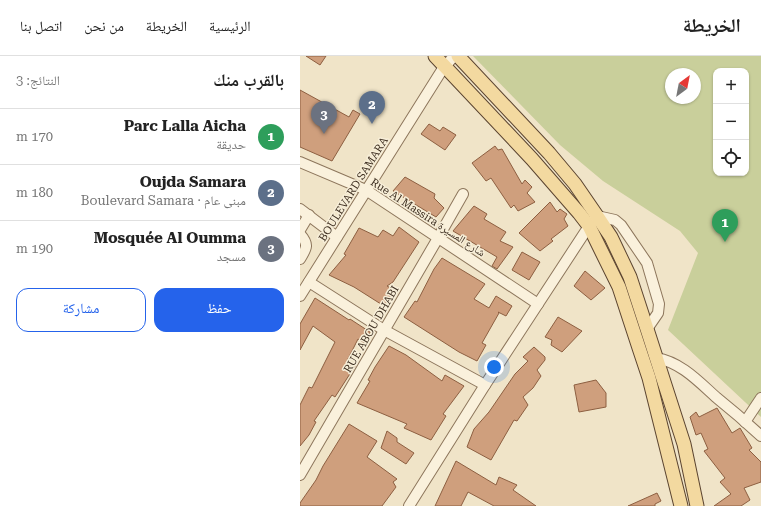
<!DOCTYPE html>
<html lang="ar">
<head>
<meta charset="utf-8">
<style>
  body { margin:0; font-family:"Roboto Serif","Noto Naskh Arabic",serif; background:#f2f2f2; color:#222; direction:rtl }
  .controls { position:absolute; right:12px; top:12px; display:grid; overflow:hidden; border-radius:8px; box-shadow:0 1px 3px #0004 }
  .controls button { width:36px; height:36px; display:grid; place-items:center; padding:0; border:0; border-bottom:1px solid #e0e0e0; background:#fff; color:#222; font:20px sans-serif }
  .compass { position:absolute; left:365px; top:12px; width:36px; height:36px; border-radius:50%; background:#fff; box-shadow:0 1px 3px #0004; rotate:32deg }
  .you { position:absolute; left:194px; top:311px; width:14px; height:14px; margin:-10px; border:3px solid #fff; border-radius:50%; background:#1a73e8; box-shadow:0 0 0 6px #1a73e833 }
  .badge { display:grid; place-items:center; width:26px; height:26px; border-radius:50%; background:#2563eb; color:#fff; font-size:13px; font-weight:700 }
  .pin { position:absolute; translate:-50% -33px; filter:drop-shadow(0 1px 2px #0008) }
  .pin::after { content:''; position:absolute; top:21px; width:14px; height:12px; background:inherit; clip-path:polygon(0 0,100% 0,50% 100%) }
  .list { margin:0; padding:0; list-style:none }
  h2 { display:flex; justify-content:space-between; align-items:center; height:52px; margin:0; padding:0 16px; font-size:17px }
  h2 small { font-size:13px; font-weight:400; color:#767676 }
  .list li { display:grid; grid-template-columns:26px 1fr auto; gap:12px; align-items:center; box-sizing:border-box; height:56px; padding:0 16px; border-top:1px solid #e0e0e0 }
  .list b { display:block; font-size:15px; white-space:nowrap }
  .list p { margin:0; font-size:13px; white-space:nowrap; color:#767676 }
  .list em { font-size:13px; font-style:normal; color:#767676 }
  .actions { display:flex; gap:8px; padding:12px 16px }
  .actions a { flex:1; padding:9px 0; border:1px solid #2563eb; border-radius:12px; text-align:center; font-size:14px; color:#2563eb }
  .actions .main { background:#2563eb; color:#fff }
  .icon { flex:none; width:22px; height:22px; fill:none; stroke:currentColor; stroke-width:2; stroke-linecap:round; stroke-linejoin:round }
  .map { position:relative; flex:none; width:461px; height:450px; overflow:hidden; direction:ltr }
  header { display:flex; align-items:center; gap:24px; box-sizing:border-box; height:56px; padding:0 20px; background:#fff; border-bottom:1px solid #e0e0e0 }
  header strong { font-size:19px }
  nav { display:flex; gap:22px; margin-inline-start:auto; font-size:14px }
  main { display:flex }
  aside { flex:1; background:#fff }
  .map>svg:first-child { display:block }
  .green { fill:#c9cf9b; fill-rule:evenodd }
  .building { fill:#cf9f7d; stroke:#8d5f41 }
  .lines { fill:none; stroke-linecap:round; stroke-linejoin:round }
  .minor-casing { stroke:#8d765c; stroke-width:12 }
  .major-casing { stroke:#5b4430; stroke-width:15 }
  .minor { stroke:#faf1dc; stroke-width:10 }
  .major { stroke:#f3d9a0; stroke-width:13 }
  .labels { text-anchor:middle; stroke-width:3; stroke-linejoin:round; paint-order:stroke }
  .street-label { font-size:11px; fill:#3d2e20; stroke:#f7eed8 }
</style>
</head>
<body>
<header>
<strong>الخريطة</strong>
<nav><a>الرئيسية</a><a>الخريطة</a><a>من نحن</a><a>اتصل بنا</a></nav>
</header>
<main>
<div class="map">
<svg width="461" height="450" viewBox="0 0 461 450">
  <rect width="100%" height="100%" fill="#f0e4c8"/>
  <path class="green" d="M173,0H461V361L368,274L398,197L380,175L303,125L260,89ZM416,15H446V117H416ZM371,18H395V42H371Z"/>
  <g class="building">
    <path d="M6,0H26L20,9Z"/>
    <path d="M0,34L49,61L53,54L60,58L32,105L0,91Z"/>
    <path d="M129,68L140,75L143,71L156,79L145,94L121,78Z"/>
    <path d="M195,90L198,94L202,93L222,128L225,124L232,131L227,137L235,146L218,155L214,149L211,152L191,122L186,125L172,107Z"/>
    <path d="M105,121L135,138L134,142L144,152L136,161L93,135Z"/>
    <path d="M250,146L257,156L260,153L267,158L264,163L268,170L251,183L253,185L240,195L219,177Z"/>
    <path d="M174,150L187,158L184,163L206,176L200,185L213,191L197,213L192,210L197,201L153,175Z"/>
    <path d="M99,171L119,186L93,226L87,230L94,234L84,250L54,231L29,219L46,199L44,198L59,172L78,181L83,174L93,180Z"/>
    <path d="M222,196L240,206L229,224L212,214Z"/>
    <path d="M142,202L185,228L174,243L189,252L196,240L212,250L206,260L198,256L199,257L182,287L186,289L177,305L159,296L104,261L115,245L117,246L134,213Z"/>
    <path d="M285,215L305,232L291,244L274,230Z"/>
    <path d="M15,242L49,264L50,263L70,276L66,288L58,283L47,305L55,310L35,341L32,339L14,365L16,366L9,379L0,390V349L9,331L12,332L35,286L13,270L0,294V268Z"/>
    <path d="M258,261L282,275L262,296L251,289L252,284L245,281Z"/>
    <path d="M89,290L106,299L142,325L145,319L164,330L143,358L146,360L131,384L104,372L107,368L57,347L70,325L68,324L75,311Z"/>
    <path d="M234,291L245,301V304L237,314L241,320L233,332L223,341L228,349L217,365L214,364L191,404L167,391L174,373L189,356L215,318L228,305L223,301Z"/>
    <path d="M296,324L306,337V351L279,356L274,329Z"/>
    <path d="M417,352L432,377L440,372L452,392L449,394L461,406V426L444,432L450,444L441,450H414L431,438L420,426L425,422L404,395L408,393L401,377L396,379L390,361L396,356L399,361Z"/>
    <path d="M49,368L77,385L67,401L97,423L93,426L96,431L82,450H0V447L16,424L23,410Z"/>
    <path d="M87,375L97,382V386L114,397L106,408L81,392Z"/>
    <path d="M156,405L196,429L199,421L217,429L213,434L236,450H194L168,436L161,450H135Z"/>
    <path d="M357,437L361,445L355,448V450H328Z"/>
  </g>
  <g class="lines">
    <defs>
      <g id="minor">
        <path d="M0,106L66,134L238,248"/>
        <path d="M0,153L37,181"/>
        <path d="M0,174L9,159"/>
        <path d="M0,178C9,188 7,192 0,203"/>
        <path d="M9,226L84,274L185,329"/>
        <path d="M0,240L142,14L154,0"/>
        <path d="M356,302C381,306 399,326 417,342C432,354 447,367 461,380"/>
        <path d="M445,366L461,342"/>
        <path d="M0,419L138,182L163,138"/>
        <path d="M109,450L185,329L289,170L297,160L315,164L321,169L347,207L359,248L358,257L347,273"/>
      </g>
      <g id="major">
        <path d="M135,0L232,103L279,157L289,170L319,231L339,292L349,322L381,450"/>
        <path d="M158,0L249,97L275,128L297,160L311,181L330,221L347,273L384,388L397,450"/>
      </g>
    </defs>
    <use href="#minor" class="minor-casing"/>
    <use href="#major" class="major-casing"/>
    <use href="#minor" class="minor"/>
    <use href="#major" class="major"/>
  </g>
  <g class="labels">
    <g class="street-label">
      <text transform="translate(53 133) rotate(-58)" y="4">BOULEVARD SAMARA</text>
      <text transform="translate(128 161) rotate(33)" y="4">Rue Al Massira شارع المسيرة</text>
      <text transform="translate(71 273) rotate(-60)" y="4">RUE ABOU DHABI</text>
    </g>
  </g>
</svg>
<div class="controls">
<button>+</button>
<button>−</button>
<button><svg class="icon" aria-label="locate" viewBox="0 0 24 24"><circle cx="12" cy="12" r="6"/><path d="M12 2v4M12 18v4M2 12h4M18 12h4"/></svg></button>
</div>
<svg class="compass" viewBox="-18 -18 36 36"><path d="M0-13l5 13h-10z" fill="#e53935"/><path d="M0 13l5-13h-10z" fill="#767676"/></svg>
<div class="you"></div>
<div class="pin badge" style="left:425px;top:186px;background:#2e9e5b">1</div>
<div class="pin badge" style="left:72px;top:68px;background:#5c6f8a">2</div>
<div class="pin badge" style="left:24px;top:78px;background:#6b7280">3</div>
</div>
<aside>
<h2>بالقرب منك<small>النتائج: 3</small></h2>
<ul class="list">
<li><span class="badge" style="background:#2e9e5b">1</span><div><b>Parc Lalla Aicha</b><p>حديقة</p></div><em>170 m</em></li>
<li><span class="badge" style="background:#5c6f8a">2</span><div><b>Oujda Samara</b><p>مبنى عام · Boulevard Samara</p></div><em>180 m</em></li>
<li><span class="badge" style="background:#6b7280">3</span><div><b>Mosquée Al Oumma</b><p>مسجد</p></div><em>190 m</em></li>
</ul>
<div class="actions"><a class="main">حفظ</a><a>مشاركة</a></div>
</aside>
</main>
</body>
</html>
